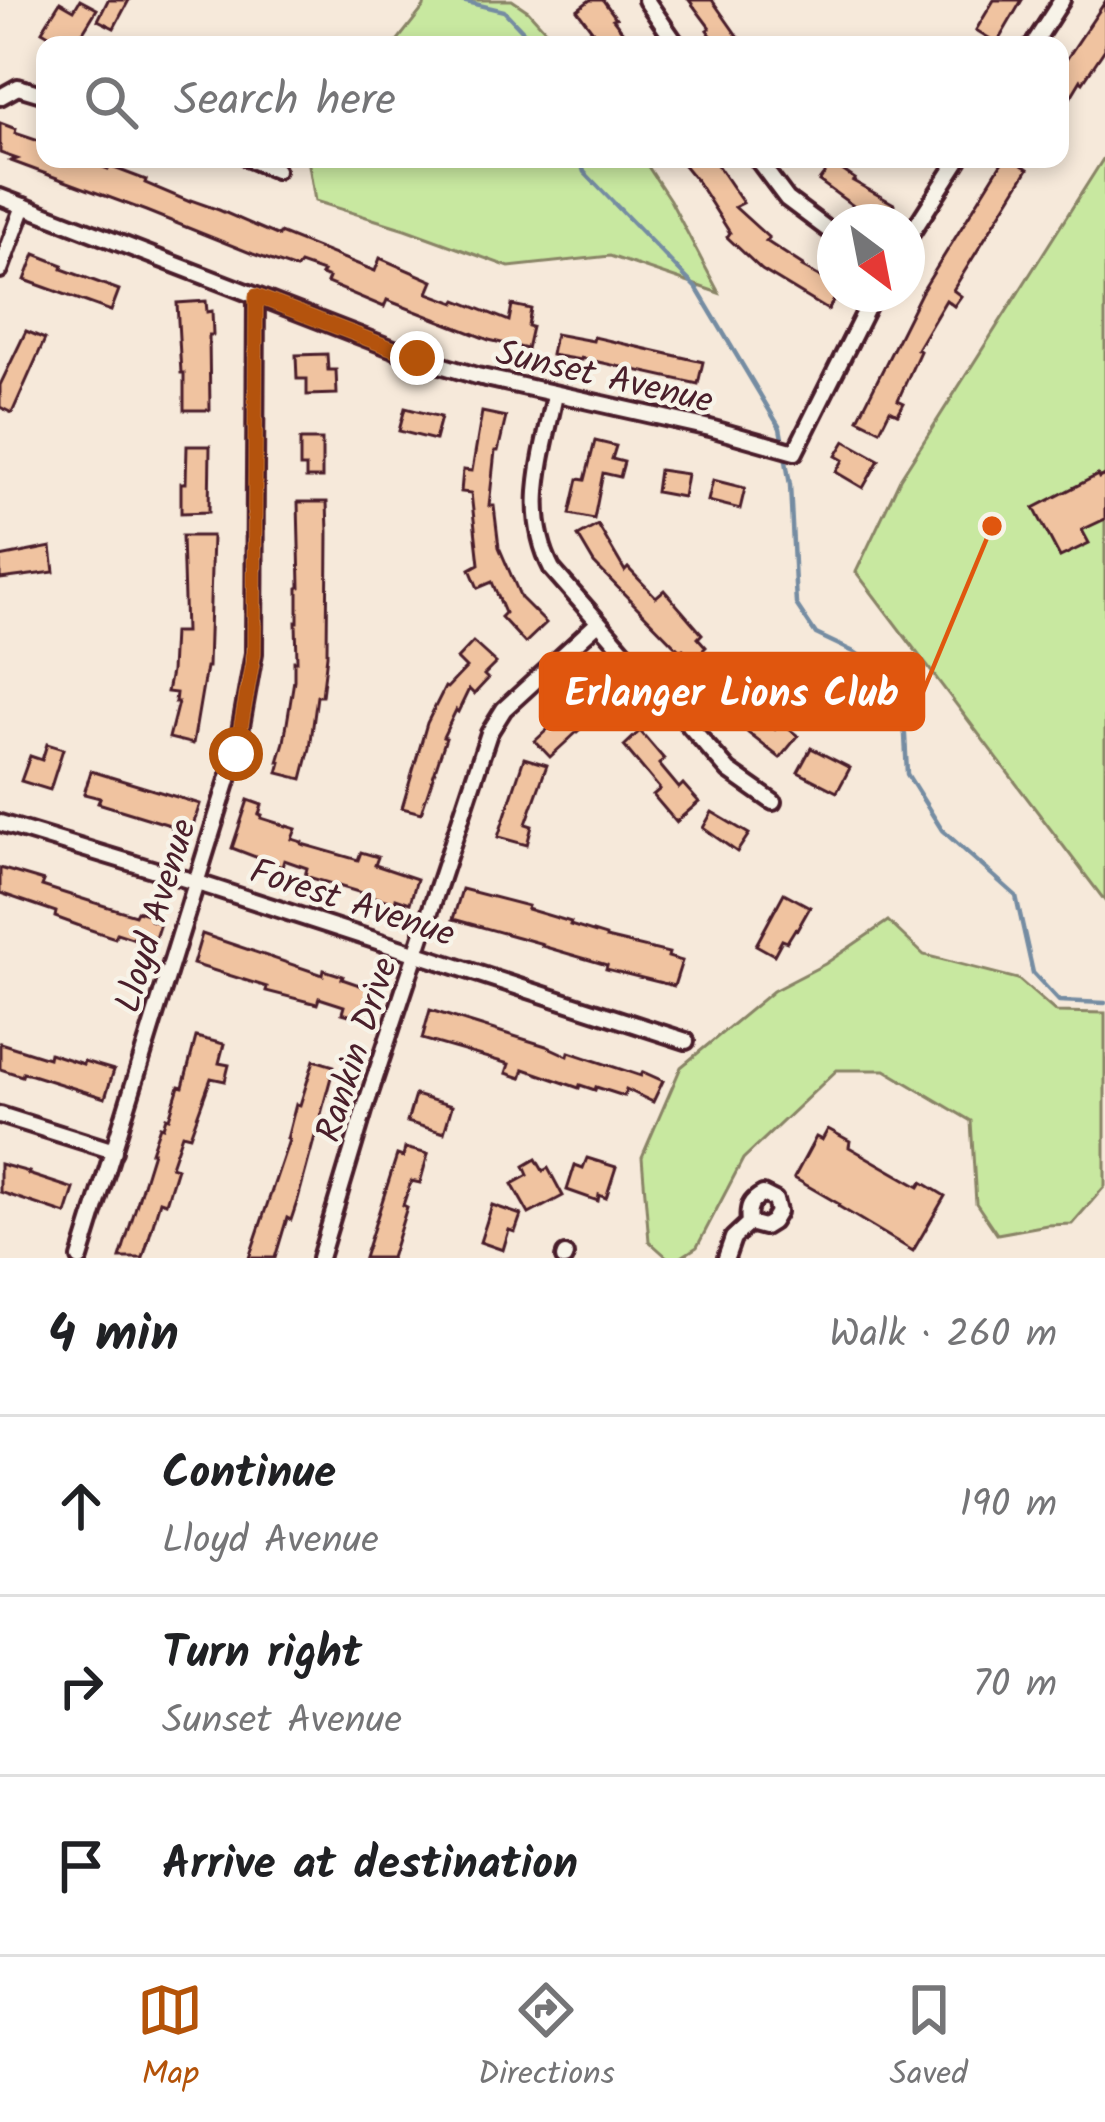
<!DOCTYPE html>
<html lang="en">
<head>
<meta charset="utf-8">
<style>
  body { margin:0; font-family:Kalam,sans-serif; background:#f6f6f6; color:#202124 }
  .compass { position:absolute; left:817px; top:204px; width:108px; height:108px; border-radius:50%; background:#fff; box-shadow:0 6px 18px #0003; rotate:148deg }
  .stop { position:absolute; width:36px; height:36px; margin:-27px; border:9px solid #b45309; border-radius:50%; background:#fff }
  .stop.end { background:#b45309; border-color:#fff; box-shadow:0 3px 12px #0008 }
  .list { margin:0; padding:0; list-style:none }
  h2 { display:flex; justify-content:space-between; align-items:center; height:156px; margin:0; padding:0 48px; font-size:51px }
  h2 small { font-size:39px; font-weight:400; color:#757577 }
  .list li { display:grid; grid-template-columns:78px 1fr auto; gap:36px; align-items:center; box-sizing:border-box; height:180px; padding:0 48px; border-top:3px solid #e0e0e0 }
  .list b { display:block; font-size:45px; white-space:nowrap }
  .list p { margin:0; font-size:39px; white-space:nowrap; color:#757577 }
  .list em { font-size:39px; font-style:normal; color:#757577 }
  .icon { flex:none; width:66px; height:66px; fill:none; stroke:currentColor; stroke-width:2; stroke-linecap:round; stroke-linejoin:round }
  .map { position:relative; flex:none; width:1105px; height:1258px; overflow:hidden }
  .search { position:absolute; background:#fff; box-shadow:0 6px 18px #0003; left:36px; right:36px; top:36px; height:132px; display:flex; align-items:center; gap:30px; box-sizing:border-box; padding:0 42px; border-radius:24px; color:#757577; font-size:45px }
  .sheet { height:696px; background:#fff }
  nav { display:flex; justify-content:space-around; align-items:center; box-sizing:border-box; height:168px; border-top:3px solid #e0e0e0; background:#fff; font-size:33px; color:#757577 }
  nav a { display:grid; justify-items:center; gap:6px }
  nav .on { color:#b45309 }
  .map>svg:first-child { display:block }
  .green { fill:#c8e8a0; stroke:#898466; stroke-width:3 }
  .lines { fill:none; stroke-linecap:round; stroke-linejoin:round }
  .stream { stroke:#748ca2; stroke-width:4.5 }
  .building { fill:#f0c3a0; stroke:#4a1f2b; stroke-width:3 }
  .street-casing { stroke:#4a1f2b; stroke-width:22 }
  .street { stroke:#f7f3e8; stroke-width:14 }
  .route { stroke:#b45309; stroke-width:15 }
  .labels { text-anchor:middle; stroke-width:9; stroke-linejoin:round; paint-order:stroke }
  .street-label { font-size:36px; fill:#4a1f2b; stroke:#f7f3e8 }
  .leader { fill:none; stroke:#e0560e; stroke-width:4.5 }
  .callout-dot { fill:#e0560e; stroke:#f7f3e8; stroke-width:4.5 }
  .callout { fill:#e0560e; stroke:#e0560e; stroke-width:4.5 }
  .callout-label { font-size:39px; text-anchor:middle; font-weight:bold; fill:#fff }
</style>
</head>
<body>
<div class="map">
<svg width="1105" height="1258" viewBox="0 0 1105 1258">
  <rect width="100%" height="100%" fill="#f6e9da"/>
  <filter id="ink" filterUnits="userSpaceOnUse"><feTurbulence type="fractalNoise" baseFrequency=".00833" numOctaves="2"/><feDisplacementMap in="SourceGraphic" scale="24" xChannelSelector="R" yChannelSelector="G"/><feConvolveMatrix kernelMatrix="1 2 1 2 8 2 1 2 1" color-interpolation-filters="sRGB"/></filter>
  <g filter="url(#ink)">
    <g class="green">
      <path d="M425,0H512L528,11L559,45H394L424,7Z"/>
      <path d="M1105,156V901L856,572L900,479Z"/>
      <path d="M308,159H643L670,200L719,293L610,256L509,267L405,229L315,201Z"/>
      <path d="M888,921L924,955L1018,979L1056,1012L1105,1013V1186L1072,1224L1047,1225L997,1234L976,1203L971,1121L885,1070H837L743,1159L697,1247L680,1258H668L649,1241L642,1157L681,1067L773,991L825,964Z"/>
    </g>
    <g class="lines">
      <g class="stream">
        <path d="M458,0L504,11L536,45"/>
        <path d="M580,159L584,172L697,289L780,428L783,444"/>
        <path d="M785,455L790,485L796,604L816,634L856,653L892,682L905,735L907,774L942,830L1016,896L1033,973L1059,1001L1105,1003"/>
      </g>
    </g>
    <g class="building">
      <path d="M80,0L97,9L75,45H66L42,31L60,2L74,10Z"/>
      <path d="M108,0H129L114,28L98,20Z"/>
      <path d="M590,0H603L616,18L613,19L633,45H603L577,10Z"/>
      <path d="M689,0H712L740,40L733,45H718L707,30L710,28Z"/>
      <path d="M994,0H1022L997,43L976,30Z"/>
      <path d="M1105,2V49L1083,82L1081,80L1060,115V69Z"/>
      <path d="M0,123L16,129L15,133L45,143V159H83L108,169L109,166L146,180L145,183L190,202L191,200L219,210L279,236L280,233L375,271L380,258L433,281L428,293L455,303L457,300L509,321L512,305L531,309L528,326L532,327L527,349L489,340L387,300L384,307L327,283L329,278L321,275L323,272L300,264L296,269L253,254L146,211L11,161L17,159L0,153Z"/>
      <path d="M679,159H713L743,203L735,207L769,238L766,241L803,265L802,267L835,285V298L828,310L762,270L727,237L730,233L697,181Z"/>
      <path d="M1004,159H1013L1028,169L953,290L961,296L954,306L946,300L917,349L920,351L898,400L904,403L898,414L890,410L880,430L858,419L921,293Z"/>
      <path d="M832,163L855,179L853,181L894,204L883,222H874L858,213L859,210L819,181Z"/>
      <path d="M35,254L63,265L62,269L119,290L111,311L25,280Z"/>
      <path d="M206,301L207,312L212,311L213,335H209L210,410H184V373H181L177,303Z"/>
      <path d="M26,331L45,339L12,413L0,407V385Z"/>
      <path d="M555,334L593,341L594,337L703,362L698,384L581,358V360L551,355Z"/>
      <path d="M327,354L328,370H336L337,394L307,395V379H297L296,355Z"/>
      <path d="M405,408L441,417L435,440L399,431Z"/>
      <path d="M482,412L506,417L498,451H495L489,506H494L499,547L521,598L546,623L525,643L501,617L505,613L492,582L478,588L470,569L479,564L471,493L461,492L463,470L472,471Z"/>
      <path d="M300,440H322V478H306V467H300Z"/>
      <path d="M595,441L616,446L612,459L624,462L620,477L603,473L594,519L570,514L578,479L585,480Z"/>
      <path d="M845,441L879,460L863,488L836,472L843,460L836,456Z"/>
      <path d="M187,446H210L209,512L181,513V483H186Z"/>
      <path d="M659,470L687,474L683,497L656,492Z"/>
      <path d="M1098,475L1099,478L1105,475V519L1082,530L1089,543L1060,557L1034,508Z"/>
      <path d="M713,480L745,488L740,509L708,501Z"/>
      <path d="M298,502H327L328,532L327,655L322,696H317L310,748L302,779L278,773L281,762H278L284,742L294,680V661H297L296,622H298V588L300,587Z"/>
      <path d="M598,525L625,571L628,568L656,597L664,590L702,634L698,638L706,647L703,650L743,694L750,688L761,700L754,706L775,729L780,722L798,736L780,758L748,733L695,673L700,668L683,649L680,651L594,563L578,536Z"/>
      <path d="M182,536H212L208,667H206L193,744L169,738L178,702H175L176,693L167,692L171,672L173,632H185Z"/>
      <path d="M51,547L54,572L0,579V557Z"/>
      <path d="M473,642L496,663L484,675L488,679L474,694L469,689L458,712L456,710L443,737L446,738L421,813L402,808L427,723L445,687L447,688L466,668L457,659Z"/>
      <path d="M593,683L608,699L599,708L605,714L594,724L590,720L550,757L535,741L575,704L573,702Z"/>
      <path d="M640,731L664,759L659,764L679,788L683,784L699,802L676,822L653,795L660,789L624,746Z"/>
      <path d="M47,744L63,749L50,790L21,781L30,756L42,760Z"/>
      <path d="M811,748L850,768L837,792L798,772Z"/>
      <path d="M524,758L547,765L526,824L532,826L527,845L498,837Z"/>
      <path d="M91,771L200,804L190,834L172,828L173,826L98,803L100,798L84,794Z"/>
      <path d="M248,800L262,805L259,814L262,815L261,818L296,829L292,839L302,842V844L358,860L361,852L378,857L375,865L417,879L410,903L396,898L395,903L305,876L307,868L284,860L282,867L232,848Z"/>
      <path d="M712,812L749,834L737,852L703,828Z"/>
      <path d="M0,868L44,881L42,886L105,906L135,915L137,911L151,915L150,920L160,923L153,945L117,933L115,938L88,929L55,917L56,912L0,893Z"/>
      <path d="M462,889L528,906L527,909L571,922L570,925L606,936V938L669,953L668,957L682,961L674,986L606,969L607,965L542,946L543,944L453,919Z"/>
      <path d="M784,893L810,907L797,930L795,929L787,942L782,940L774,955L756,945Z"/>
      <path d="M202,934L323,975L324,970L343,976L342,979L371,989L370,994L381,997L373,1022L342,1013L344,1006L319,998L317,1004L266,991L267,987L193,964Z"/>
      <path d="M430,1010L546,1046L568,1056L569,1052L641,1076L643,1072L663,1081L653,1102L626,1089L624,1096L596,1087L595,1090L580,1085L579,1088L524,1069L521,1078L506,1073L509,1064L422,1039Z"/>
      <path d="M196,1037L224,1044L219,1063L229,1065L225,1081L211,1078L190,1136L182,1134L171,1166L177,1168L166,1203L160,1201L143,1258H120L153,1152H151L160,1126L163,1127L166,1117L169,1118L179,1086L183,1087Z"/>
      <path d="M0,1043L48,1058L49,1053L83,1064L84,1061L114,1070L105,1098L32,1075L23,1073L22,1076L0,1069Z"/>
      <path d="M314,1060L334,1066L298,1199L291,1220L287,1218L275,1258H249L289,1140L287,1139L296,1104L300,1105Z"/>
      <path d="M415,1095L452,1106L444,1133L407,1122Z"/>
      <path d="M828,1129L850,1141L849,1147L919,1187L922,1182L945,1196L913,1251L838,1206L839,1204L794,1178L816,1137L822,1140Z"/>
      <path d="M405,1148L428,1154L420,1183L411,1181L403,1205L407,1207L391,1258H364L397,1155L403,1157Z"/>
      <path d="M587,1158L616,1167L606,1198L599,1195L598,1201L567,1190L575,1165L583,1168Z"/>
      <path d="M536,1159L543,1171L548,1168L563,1196L529,1214L512,1184L528,1175L524,1166Z"/>
      <path d="M0,1164L29,1172L28,1174L74,1189L66,1214L0,1192Z"/>
      <path d="M492,1205L521,1215L515,1232L509,1230L503,1250L480,1242Z"/>
    </g>
    <g class="lines">
      <defs>
        <g id="street">
          <path d="M646,0L677,45"/>
          <path d="M1033,45L1062,0"/>
          <path d="M0,97L18,87L45,95"/>
          <path d="M249,159L276,170"/>
          <path d="M757,159L787,199L835,235"/>
          <path d="M0,197L417,358L477,376L710,428L795,452L874,294"/>
          <path d="M907,240L959,159"/>
          <path d="M0,270L24,206"/>
          <path d="M555,395C543,455 522,511 552,569L729,771L773,802"/>
          <path d="M0,823L195,882L686,1041"/>
          <path d="M0,1115L114,1151"/>
          <path d="M80,1258L236,754L254,653L256,296"/>
          <path d="M320,1258L364,1111L489,733L504,709L598,623"/>
          <path d="M564,1258L565,1255"/>
          <path d="M726,1258L733,1238L749,1223C747,1207 750,1201 763,1194L775,1200L778,1212L772,1222L764,1227L749,1223"/>
        </g>
      </defs>
      <use href="#street" class="street-casing"/>
      <use href="#street" class="street"/>
    </g>
  </g>
  <g class="lines" filter="url(#ink)">
    <path class="route" d="M236,754L254,653L256,296L417,358"/>
  </g>
  <g class="labels">
    <g class="street-label">
      <text transform="translate(605 375) rotate(13)" y="13">Sunset Avenue</text>
      <text transform="translate(353 901) rotate(18)" y="13">Forest Avenue</text>
      <text transform="translate(154 915) rotate(-73)" y="13">Lloyd Avenue</text>
      <text transform="translate(355 1049) rotate(-72)" y="13">Rankin Drive</text>
    </g>
  </g>
  <path class="leader" d="M992 526L923 692"/>
  <circle class="callout-dot" cx="992" cy="526" r="12"/>
  <rect class="callout" x="541" y="654" width="382" height="75" rx="12"/>
  <g class="callout-label">
    <text x="732" y="706">Erlanger Lions Club</text>
  </g>
</svg>
<svg class="compass" viewBox="-18 -18 36 36"><path d="M0-13l5 13h-10z" fill="#e53935"/><path d="M0 13l5-13h-10z" fill="#757577"/></svg>
<div class="stop" style="left:236px;top:754px"></div>
<div class="stop end" style="left:417px;top:358px"></div>
<div class="search"><svg class="icon" aria-label="search" viewBox="0 0 24 24"><circle cx="10" cy="10" r="6"/><path d="M15 15l6 6"/></svg>Search here</div>
</div>
<section class="sheet">
<h2>4 min<small>Walk · 260 m</small></h2>
<ul class="list">
<li><svg class="icon" aria-label="ahead" viewBox="0 0 24 24"><path d="M12 20V5M6 11l6-6 6 6"/></svg><div><b>Continue</b><p>Lloyd Avenue</p></div><em>190 m</em></li>
<li><svg class="icon" aria-label="right" viewBox="0 0 24 24"><path d="M7 20v-9h11M14 6l5 5-5 5"/></svg><div><b>Turn right</b><p>Sunset Avenue</p></div><em>70 m</em></li>
<li><svg class="icon" aria-label="arrive" viewBox="0 0 24 24"><path d="M6 21V4h12l-3 4 3 4H6"/></svg><div><b>Arrive at destination</b></div></li>
</ul>
</section>
<nav>
<a class="on"><svg class="icon" aria-label="map" viewBox="0 0 24 24"><path d="M3 6l6-2 6 2 6-2v14l-6 2-6-2-6 2zM9 4v14M15 6v14"/></svg>Map</a>
<a><svg class="icon" aria-label="directions" viewBox="0 0 24 24"><path d="M12 3l9 9-9 9-9-9zM9 14v-3h6M13 9l2 2-2 2"/></svg>Directions</a>
<a><svg class="icon" aria-label="saved" viewBox="0 0 24 24"><path d="M7 4h10v16l-5-4-5 4z"/></svg>Saved</a>
</nav>
</body>
</html>
